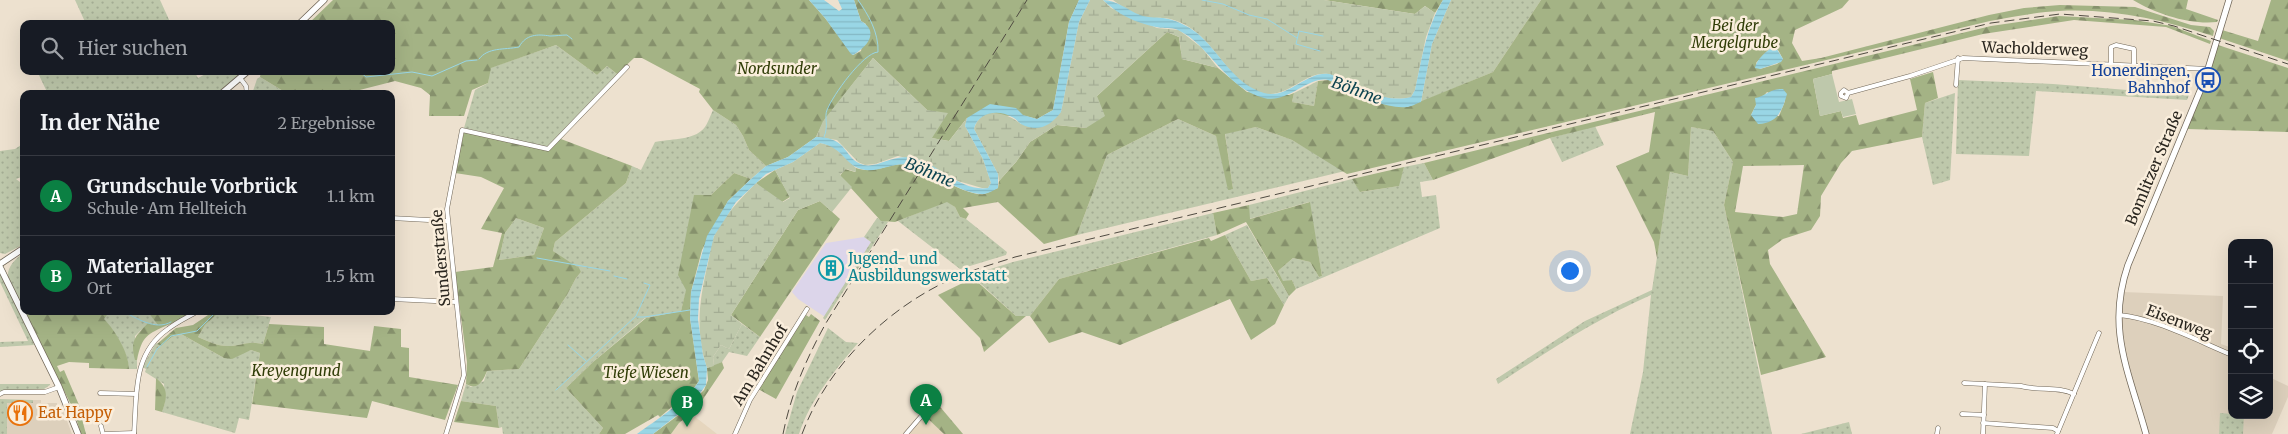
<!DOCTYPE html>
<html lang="de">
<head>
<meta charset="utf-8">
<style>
  body { margin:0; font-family:Merriweather,serif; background:#20242c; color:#f1f3f6 }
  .controls { position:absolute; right:15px; bottom:15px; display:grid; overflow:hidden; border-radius:10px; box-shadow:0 5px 20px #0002 }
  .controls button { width:45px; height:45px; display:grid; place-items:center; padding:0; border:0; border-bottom:1px solid #363941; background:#171b24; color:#f1f3f6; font:25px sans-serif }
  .you { position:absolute; left:1569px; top:270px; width:18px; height:18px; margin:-12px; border:4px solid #fff; border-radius:50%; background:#1a73e8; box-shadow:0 0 0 8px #1a73e833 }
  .badge { display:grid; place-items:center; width:32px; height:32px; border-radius:50%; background:#0b8043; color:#fff; font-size:16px; font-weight:700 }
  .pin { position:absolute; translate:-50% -41px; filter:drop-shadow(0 1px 2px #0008) }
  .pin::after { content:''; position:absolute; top:26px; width:18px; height:15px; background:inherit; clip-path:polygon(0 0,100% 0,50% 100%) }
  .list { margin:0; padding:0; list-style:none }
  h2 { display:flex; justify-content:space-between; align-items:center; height:65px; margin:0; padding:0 20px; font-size:21px }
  h2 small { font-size:16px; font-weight:400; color:#9ea1a6 }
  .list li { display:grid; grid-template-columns:32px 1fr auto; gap:15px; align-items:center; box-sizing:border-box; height:80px; padding:0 20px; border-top:1px solid #363941 }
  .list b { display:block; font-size:19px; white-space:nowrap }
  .list p { margin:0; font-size:16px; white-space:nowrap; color:#9ea1a6 }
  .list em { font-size:16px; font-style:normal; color:#9ea1a6 }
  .icon { flex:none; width:28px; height:28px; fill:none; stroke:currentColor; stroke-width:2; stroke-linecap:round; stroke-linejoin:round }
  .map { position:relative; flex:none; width:2288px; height:434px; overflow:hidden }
  .search { position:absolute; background:#171b24; box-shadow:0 5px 20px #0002; left:20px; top:20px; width:375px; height:55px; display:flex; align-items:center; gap:12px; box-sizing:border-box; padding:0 18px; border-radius:10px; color:#9ea1a6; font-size:19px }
  .panel { position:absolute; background:#171b24; box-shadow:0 5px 20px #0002; left:20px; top:90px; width:375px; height:225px; border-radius:10px }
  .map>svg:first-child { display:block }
  .commercial { fill:#ddd0bc }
  .industrial { fill:#dcd5ea }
  .built { fill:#e6d6be }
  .grass { fill:url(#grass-dots) }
  .forest { fill:url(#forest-firs); fill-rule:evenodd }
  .wetland { fill:url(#wetland-marsh) }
  .park { fill:#bec8ab }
  .water { fill:url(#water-rules) }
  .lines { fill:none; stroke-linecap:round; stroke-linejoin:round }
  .stream { stroke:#99d6e5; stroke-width:1 }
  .street-casing { stroke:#716758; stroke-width:5 }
  .secondary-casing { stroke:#716758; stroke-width:7 }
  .street { stroke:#fff; stroke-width:4 }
  .secondary { stroke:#fff; stroke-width:5.5 }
  .rail { stroke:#504b42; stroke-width:1; stroke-dasharray:10 5; stroke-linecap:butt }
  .labels { text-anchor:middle; stroke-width:5; stroke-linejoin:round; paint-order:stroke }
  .park-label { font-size:15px; font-style:italic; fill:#303d07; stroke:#faeedc }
  .street-label { font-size:15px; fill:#2a261f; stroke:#faeedc }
  .transit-label { font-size:15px; fill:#164399; stroke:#faeedc; text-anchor:end }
  .culture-label { font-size:15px; fill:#0d838f; stroke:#faeedc; text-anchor:start }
  .food-label { font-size:15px; fill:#c56008; stroke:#faeedc; text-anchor:start }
  .water-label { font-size:16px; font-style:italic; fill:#0c434f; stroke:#faeedc }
</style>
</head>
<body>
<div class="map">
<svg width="2288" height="434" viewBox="0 0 2288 434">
  <defs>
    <pattern id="grass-dots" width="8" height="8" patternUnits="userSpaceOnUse" patternTransform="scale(1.25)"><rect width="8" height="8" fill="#bec8ab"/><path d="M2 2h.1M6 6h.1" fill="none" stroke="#a3ac93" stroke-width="1.8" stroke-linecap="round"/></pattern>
    <pattern id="forest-firs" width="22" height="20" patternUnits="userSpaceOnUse" patternTransform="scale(1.25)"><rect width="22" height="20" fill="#a4b385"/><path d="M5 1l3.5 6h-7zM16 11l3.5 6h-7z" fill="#86916c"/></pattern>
    <pattern id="wetland-marsh" width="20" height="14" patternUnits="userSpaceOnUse" patternTransform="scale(1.25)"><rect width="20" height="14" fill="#bec8ab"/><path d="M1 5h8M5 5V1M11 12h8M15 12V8" fill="none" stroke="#a3ac93"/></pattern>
    <pattern id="water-rules" width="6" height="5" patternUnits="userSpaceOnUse" patternTransform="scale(1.25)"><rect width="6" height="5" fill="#99d6e5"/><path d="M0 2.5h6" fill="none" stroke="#84b8c4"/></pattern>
  </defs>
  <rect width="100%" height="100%" fill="#ede1cf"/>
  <g class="commercial">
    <path d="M2123,292L2223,296L2221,344L2232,348V415H2269V377L2288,386V397L2272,434H2149L2125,354L2121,323Z"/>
    <path d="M33,400H41V403H57V407L61,405L72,434H7V403H33Z"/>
  </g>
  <path class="industrial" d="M864,237L871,242L825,317L798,299L792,292L826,243Z"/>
  <g class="built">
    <path d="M695,411L694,416L717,434H671L679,423Z"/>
    <path d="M925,416L944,434H909Z"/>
  </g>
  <g class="grass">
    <path d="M75,0H160L171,24H86Z"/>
    <path d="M1451,0H1541L1493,72L1421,102L1432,44Z"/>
    <path d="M556,45L597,75L607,66L617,74L547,147L464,128L475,90L488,83L490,68Z"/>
    <path d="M37,71H194L198,78L211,71H240L241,75L217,94H48Z"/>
    <path d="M260,77L288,94H252L257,79Z"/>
    <path d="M1958,80L2053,84L2189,95L2187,100L2036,91L2029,156L1956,154Z"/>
    <path d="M1318,81L1314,106L1292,102L1294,93Z"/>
    <path d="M1955,93L1950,180L1933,185L1922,137L1925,103Z"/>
    <path d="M713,110L736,125L743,136L749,150L766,166L751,179L734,173L711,195L681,311L645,318L593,362L566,388L603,428L599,434H503L502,427L499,428L496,406L461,401L466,384L471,387L484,381L487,371L519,369L567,295L576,278L581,272L553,251L555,242L626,183L632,166L641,170L655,142C669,139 691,140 701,131C707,127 710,116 713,110Z"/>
    <path d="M1178,119L1216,136L1233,189L1225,133L1256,127L1292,140L1345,171L1077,235L1107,155Z"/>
    <path d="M1595,126L1604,145L1562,162L1550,138Z"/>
    <path d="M1691,127L1713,131L1733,162L1724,205L1772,434H1630L1643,372L1651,295C1596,319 1548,351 1498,384L1496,379L1585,321L1652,290L1670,172L1688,176Z"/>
    <path d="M24,143V176L16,179L24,185V244L5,254L0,253V151L15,149Z"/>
    <path d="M1424,163L1433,180L1420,182L1422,197L1436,195L1440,228L1296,289L1292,280L1283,282L1278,271L1293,258L1310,262L1319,277L1322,276L1309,202L1249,219V205L1352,179L1361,192L1398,186L1404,167Z"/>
    <path d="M947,201L955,207L960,217L966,219L1007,252L1006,255L960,269L898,221Z"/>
    <path d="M1213,213L1217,235L1059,279L1030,316H1016L971,275L1013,262Z"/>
    <path d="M516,218L544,228L534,255L499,260L505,233Z"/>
    <path d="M877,218L888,222L825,320L823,318L871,242L864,237Z"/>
    <path d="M1247,225L1289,296L1284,305L1267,278L1251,281L1225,235Z"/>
    <path d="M24,252V311L8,277C7,266 16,259 24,252Z"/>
    <path d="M0,272L33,341L34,345L0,347V342L28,341L0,282Z"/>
    <path d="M110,311H147L159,325L141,330L135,336V360H137V369H129C128,353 115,330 103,319Z"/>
    <path d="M219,311L271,317L263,344C247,340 242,346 228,346C217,346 207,341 198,337L205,325Z"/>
    <path d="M742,324L760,337L747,356L729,352L722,362L714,366L713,357L721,345L729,349Z"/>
    <path d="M828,328L846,342L858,343C835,370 810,400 799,434H785L797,392Z"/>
    <path d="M181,334L224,358L251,350L260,353L249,420L239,418L235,433L162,412L165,402L164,384L145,372L146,369L142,367L156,343L161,346L172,337Z"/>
    <path d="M0,384H50V385L44,389L0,391Z"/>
    <path d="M0,399L33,400V403H7V434H0Z"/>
    <path d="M2220,413L2244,415L2243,434H2219Z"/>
    <path d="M1849,422L1852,434H1801Z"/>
  </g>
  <g class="forest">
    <path d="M333,0H809L825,18L853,55L861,51L866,24L861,21L854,0H1079L1069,22L1053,110L1037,119L1022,115L967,118L949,141L931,138L927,110L873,58L824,121L816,137L788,157L766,166L749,150L743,136L736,125L713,110L699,92L700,89L642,58H634L617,74L607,66L597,75L556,45L491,68L488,83L472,90L464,116H429L430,95L421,88L395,81L344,94H288L260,77L261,71H391V24H308Z"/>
    <path d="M1324,0H1443L1435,13L1425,6L1415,14Z"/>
    <path d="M1541,0H1849L1842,8L1795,30L1792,43L1802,61L1821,58L1989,15L2024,8L2060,5L2135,7L2191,25L2210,27L2214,31L2213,36C2163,20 2111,8 2059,11C2036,12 2013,17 1990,21L1347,174L1292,140L1256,127L1225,134L1233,189L1228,190L1216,136L1178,119L1107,155L1077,235L1044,244L998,202L963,208L969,214L966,219L960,217L955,207L947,202L895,222L881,221L840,176L845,169L855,172L856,168C877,175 891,161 909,165C927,169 966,197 984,194C988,193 994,189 998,188L999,181L1016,162L1030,142L1057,125L1086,128L1097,96L1167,32L1179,37L1182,59L1218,68L1247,92L1289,95L1294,93L1292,102L1314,106L1318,81L1329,80L1371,101L1407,107L1493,72ZM1769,49L1778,50L1783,59L1777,64L1760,69L1756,63Z"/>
    <path d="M2133,0H2188L2186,9L2218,20L2217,22C2190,25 2156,14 2133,0Z"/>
    <path d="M2271,0H2288V61L2219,38L2222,30L2258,41Z"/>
    <path d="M2059,16L2134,20L2172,26L2211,41L2210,44L2166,27L2074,20L1983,34L1832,71V74L1813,79L1820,116L1841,111L1843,118L1856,115L1859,125L1917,110L1910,79L1933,72L1938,98L1925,103L1922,137L1852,151L1841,163L1821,196L1820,216L1811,230L1783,239L1768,250L1770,264L1826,357L1761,375L1724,205L1733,162L1713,131L1691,127L1688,176L1670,172L1657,258L1654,242L1616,166L1649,152L1655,112L1550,138L1433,180L1424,163L1991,26ZM1767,92L1785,101L1779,116L1751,115L1756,105ZM1804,165L1797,214L1783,217L1735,212L1743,166Z"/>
    <path d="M2218,45L2288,68V132L2187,129Z"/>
    <path d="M464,132L548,151L561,139L632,166L626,183L555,242L553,251L579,268L581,272L576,278L567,295L519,369L487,371C483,381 478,391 466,384L467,362L455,272L493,267L502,233L481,229L504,188L481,177L455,173ZM516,218L544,228L534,255L499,260L505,233Z"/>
    <path d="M1404,167L1399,186L1360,192L1352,179Z"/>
    <path d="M775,170L790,197L782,202L764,191L756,183Z"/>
    <path d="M734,173L751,179L728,201L702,250L691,292L690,318L699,381L694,388L660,417L658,415L625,434H599L603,428L566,388L593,362L646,318L681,311L686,290L678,275L694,195H711Z"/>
    <path d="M820,201L840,219L760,337L731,315L798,210Z"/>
    <path d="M1310,202L1322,276L1319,277L1310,262L1293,258L1278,271L1283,281L1292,280L1296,289L1289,296L1246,222L1217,235L1213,213L1249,205L1250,219Z"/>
    <path d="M1225,235L1251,281L1267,278L1284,305L1275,324L1251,340L1230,299L1120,345L1082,332L1049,343L1030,316L1059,279L1209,238L1211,241Z"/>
    <path d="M973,278L1016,316H1026L984,352L980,338L938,295Z"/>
    <path d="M25,311H110L104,319C115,330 129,353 129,369L89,368V363L69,362L57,366L60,372L64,370L82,412L99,417L82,419L86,434H81L74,411Z"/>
    <path d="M147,311H192C185,316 177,322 168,325C147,334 142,336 137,360H135C130,340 135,337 148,323L158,325Z"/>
    <path d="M214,311L218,313L205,325L198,337C207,341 217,346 228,346C242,346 247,340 263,344L269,324L324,327V344L370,351L374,326L401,329V347L409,348V377L458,385L445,420L372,401L367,418L252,404L260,353L251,350L232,359L224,358L181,334L172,337L161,346L157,344L176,328L193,325Z"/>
    <path d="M811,314L820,321L776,399L758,389L806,315L809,317Z"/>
    <path d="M722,362L724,368L695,411L679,423L671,434H653L680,414L704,390L708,380L707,368Z"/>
    <path d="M156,378C169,388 167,398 162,412L155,410Z"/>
    <path d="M461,401L496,406L499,428L454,422Z"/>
    <path d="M936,402L963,434H944L925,416Z"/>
  </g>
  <g class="wetland">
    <path d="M1090,0H1103L1111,8L1157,28L1179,30L1202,48L1218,68L1182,59L1179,37L1167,32L1097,96L1105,116L1086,128L1057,125L1030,142L1016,162L999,181L998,174L974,129C981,105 1006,112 1021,124L1061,112L1079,22Z"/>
    <path d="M1113,0H1324L1415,14L1425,6L1435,13L1426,37L1415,90L1411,97C1387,103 1367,91 1346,82C1341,79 1334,75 1328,74C1307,71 1290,95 1268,94C1237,92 1218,49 1197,33C1188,25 1174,18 1162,18C1157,17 1152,19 1147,18C1134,15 1124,8 1113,0Z"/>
    <path d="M873,58L927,110L948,113L932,138L949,141L967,118L965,126L983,159L991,183L988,188H982L958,181L923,162L898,156L875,164L865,165L858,162L837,140L816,137L823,121Z"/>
    <path d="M820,143L833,146L856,168V172L846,169L840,175L852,187L832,212L820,201L798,210L731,315L742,324L729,349L721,345L713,357L714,366L707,368C695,331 699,301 708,263C710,254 711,242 715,234C726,214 740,199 756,183L783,202L790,198L775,170L793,162Z"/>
  </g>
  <path class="park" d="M1832,74L1839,102L1852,99L1856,114L1843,117L1841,111L1820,116L1813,79Z"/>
  <g class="water">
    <path d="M809,0H824L839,11L842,9L838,0H854L861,21C880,32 867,47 853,55L851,54L825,18Z"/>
    <path d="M1079,0H1090L1079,22L1061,112C1051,126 1037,133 1021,124C1018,122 1015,118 1012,117C998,109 978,112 974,129L998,174V188C994,190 989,193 984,194C965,196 928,170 910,165C893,161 878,174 861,169C844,164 844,148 820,143L793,162L766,174L736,202L714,236L699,299L698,319L703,355L707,368L706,385L694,402L653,434H637C656,420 687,401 699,381L690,318L691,292L707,236L728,201L751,179L766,166L788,157L816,137C850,137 843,160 864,165C878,168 893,154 913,158C938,163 960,192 988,188L991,183L983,159L965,126L967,118L990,104L1016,108L1023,115L1037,119L1053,110L1069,22Z"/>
    <path d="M1103,0C1117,0 1127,10 1140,15C1148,18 1154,17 1163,18C1174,19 1188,26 1197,33C1220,52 1233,84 1264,93C1287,100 1306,71 1329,74C1334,75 1341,79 1346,82C1367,91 1387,103 1411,97L1415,90C1422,58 1426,28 1443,0H1451L1432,44L1421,102C1417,103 1411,107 1407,107C1388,109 1365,98 1349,90C1342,87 1335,82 1328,80C1308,76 1288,104 1264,98C1225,88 1210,45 1178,30C1171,27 1164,29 1156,27C1136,23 1117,14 1103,0Z"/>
    <path d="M1775,46L1783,59L1781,62L1760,69L1755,68C1756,60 1767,50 1775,46Z"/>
    <path d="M1783,89L1787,94C1782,112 1777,123 1758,124L1751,115L1756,105L1755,98C1766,96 1771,88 1783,89Z"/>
  </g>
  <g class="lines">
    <g class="stream">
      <path d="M1202,0L1223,4L1249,15L1267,19L1297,38"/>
      <path d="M1320,51L1296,44L1299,31L1323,36"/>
      <path d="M479,59C488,47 504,50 519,47C526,34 538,34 550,36C555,36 562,35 567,35L572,39"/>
      <path d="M359,71L366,77L412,72L432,76L466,61L477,60"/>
      <path d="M824,137C829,126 824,117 827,110C833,95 863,53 878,52C879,33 868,14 858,0"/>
      <path d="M537,258L610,271"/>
      <path d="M614,276L627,279"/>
      <path d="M122,311C137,318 155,331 171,322"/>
      <path d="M637,317H644L690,310"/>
      <path d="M568,345L586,361"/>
      <path d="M147,367L157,349L171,336L197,331L217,311"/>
      <path d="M556,390L636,316L650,285L644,283"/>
    </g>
    <defs>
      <g id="street">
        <path d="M2111,64V47L2116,45L2134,49V64"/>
        <path d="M240,78L246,86L247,94"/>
        <path d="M1956,85L1958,58"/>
        <path d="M1848,93L1846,98L1841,96V93L1844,90L1848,93L1910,76L1963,58L2209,69"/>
        <path d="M391,218L447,221"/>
        <path d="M391,299L456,302"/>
        <path d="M2119,315C2155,318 2198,341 2232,355"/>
        <path d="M1964,383L2021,386C2038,391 2058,386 2074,394"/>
        <path d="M100,393L136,394"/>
        <path d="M0,394L4,392H45L59,387"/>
        <path d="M1962,414L1984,415"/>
        <path d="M1983,423L2053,428L2058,431"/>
        <path d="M101,426L103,434"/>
        <path d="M105,434L134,433"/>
        <path d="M134,434C137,395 132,354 168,329C177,322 188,317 198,311"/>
        <path d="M446,434L464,375L447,209L462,130L548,149L627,67"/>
        <path d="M735,434L750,400L807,309"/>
        <path d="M906,434L931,405"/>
        <path d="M1937,434L1938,428"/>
        <path d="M1983,434L1985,384"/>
        <path d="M2057,434L2099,333"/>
      </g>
      <g id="secondary">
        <path d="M299,24L324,0"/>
        <path d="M221,94L248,71"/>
        <path d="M0,264L24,248"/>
        <path d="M0,267L59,387L78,434"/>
        <path d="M2146,434C2129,372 2106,329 2128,265L2205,79L2229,0"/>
      </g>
    </defs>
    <use href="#street" class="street-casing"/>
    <use href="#secondary" class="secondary-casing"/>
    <use href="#street" class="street"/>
    <use href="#secondary" class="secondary"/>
    <g class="rail">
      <path d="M783,434C791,394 806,359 826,323L1027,0"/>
      <path d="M802,434C828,364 892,303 961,275C978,268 997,263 1015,257L1991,23L2060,14L2153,21L2174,26L2288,64"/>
    </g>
  </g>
  <defs>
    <symbol id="bus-ring" viewBox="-11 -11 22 22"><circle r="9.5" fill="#faeedc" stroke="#1a4fb4" stroke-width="1.5"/><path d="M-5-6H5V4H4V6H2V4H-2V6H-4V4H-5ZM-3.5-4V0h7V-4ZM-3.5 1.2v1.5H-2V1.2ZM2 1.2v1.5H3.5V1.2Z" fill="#1a4fb4"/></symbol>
    <symbol id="building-ring" viewBox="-11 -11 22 22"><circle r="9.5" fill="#faeedc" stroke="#0f9aa8" stroke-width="1.5"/><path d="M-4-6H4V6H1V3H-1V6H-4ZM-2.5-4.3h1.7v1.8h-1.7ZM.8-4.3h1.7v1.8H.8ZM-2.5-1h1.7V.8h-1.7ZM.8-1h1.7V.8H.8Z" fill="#0f9aa8"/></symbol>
    <symbol id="restaurant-ring" viewBox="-11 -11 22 22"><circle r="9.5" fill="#faeedc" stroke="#e8710a" stroke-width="1.5"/><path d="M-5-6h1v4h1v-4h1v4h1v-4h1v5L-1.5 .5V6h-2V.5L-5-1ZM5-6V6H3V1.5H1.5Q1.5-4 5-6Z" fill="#e8710a"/></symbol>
  </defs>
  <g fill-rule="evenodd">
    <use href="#bus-ring" x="2194" y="66" width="28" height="28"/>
    <use href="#building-ring" x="817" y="254" width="28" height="28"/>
    <use href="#restaurant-ring" x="6" y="399" width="28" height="28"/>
  </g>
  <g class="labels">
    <g class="park-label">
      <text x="1735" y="31">Bei der<tspan x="1735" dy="17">Mergelgrube</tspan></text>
      <text x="777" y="74">Nordsunder</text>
      <text x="296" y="376">Kreyengrund</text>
      <text x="646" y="378">Tiefe Wiesen</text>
    </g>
    <g class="street-label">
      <text transform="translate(2035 49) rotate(2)" y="5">Wacholderweg</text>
      <text transform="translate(2154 168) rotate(-67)" y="5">Bomlitzer Straße</text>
      <text transform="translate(441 258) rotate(-95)" y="5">Sunderstraße</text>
      <text transform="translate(2179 322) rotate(21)" y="5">Eisenweg</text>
      <text transform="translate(760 365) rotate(-59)" y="5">Am Bahnhof</text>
    </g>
    <g class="transit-label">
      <text x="2190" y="76">Honerdingen,<tspan x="2190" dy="17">Bahnhof</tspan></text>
    </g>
    <g class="culture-label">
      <text x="848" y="264">Jugend- und<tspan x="848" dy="17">Ausbildungswerkstatt</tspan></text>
    </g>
    <g class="food-label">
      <text x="38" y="418">Eat Happy</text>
    </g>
    <g class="water-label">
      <text transform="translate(1357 90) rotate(20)" y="6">Böhme</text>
      <text transform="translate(930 172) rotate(23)" y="6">Böhme</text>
    </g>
  </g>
</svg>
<div class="controls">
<button>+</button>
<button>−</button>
<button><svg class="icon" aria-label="locate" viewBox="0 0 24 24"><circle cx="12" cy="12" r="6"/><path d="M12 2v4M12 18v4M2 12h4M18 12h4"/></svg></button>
<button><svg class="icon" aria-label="layers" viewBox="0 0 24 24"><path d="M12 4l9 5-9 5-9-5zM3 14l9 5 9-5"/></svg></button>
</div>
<div class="you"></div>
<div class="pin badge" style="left:926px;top:425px">A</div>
<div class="pin badge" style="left:687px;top:427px">B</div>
<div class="search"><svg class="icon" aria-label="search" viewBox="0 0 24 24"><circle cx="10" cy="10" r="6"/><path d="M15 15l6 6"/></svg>Hier suchen</div>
<section class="panel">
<h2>In der Nähe<small>2 Ergebnisse</small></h2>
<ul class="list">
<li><span class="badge">A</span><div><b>Grundschule Vorbrück</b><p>Schule · Am Hellteich</p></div><em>1.1 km</em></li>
<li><span class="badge">B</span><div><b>Materiallager</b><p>Ort</p></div><em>1.5 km</em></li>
</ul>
</section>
</div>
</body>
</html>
